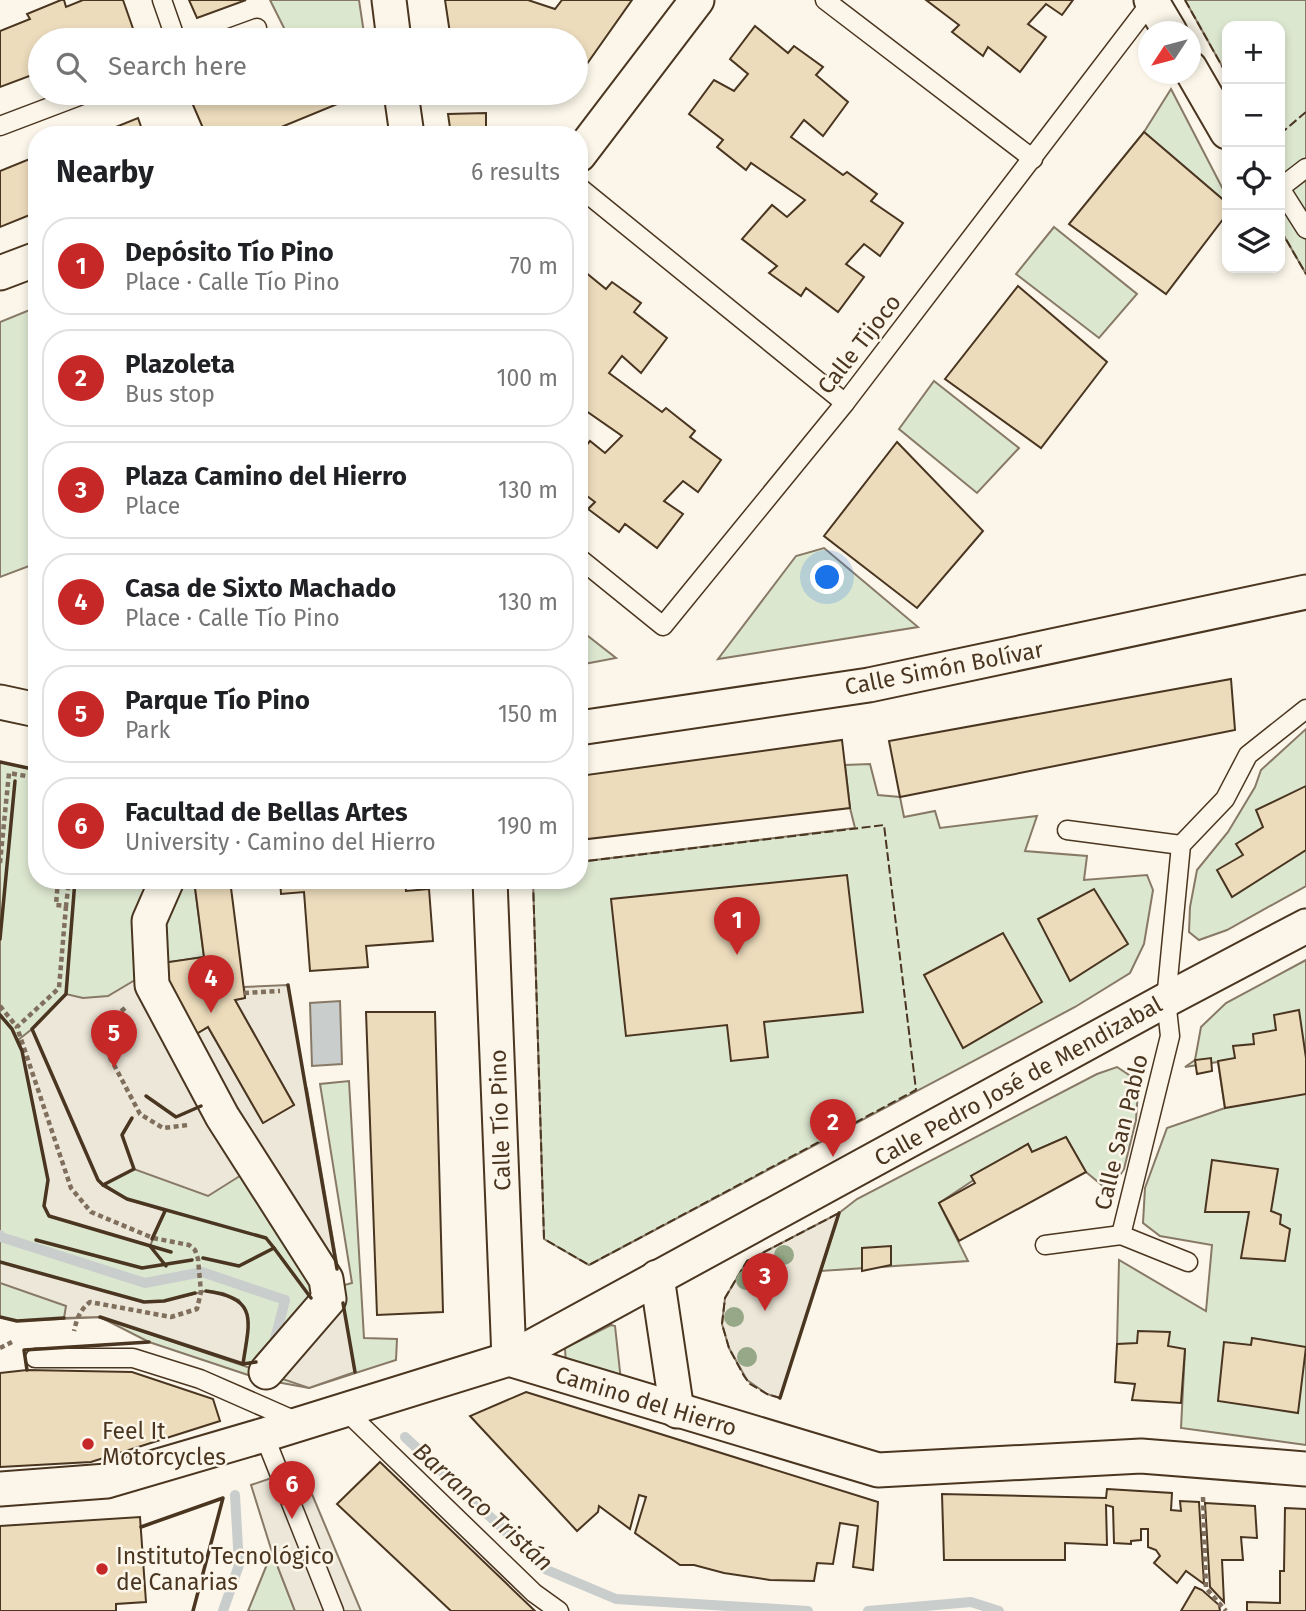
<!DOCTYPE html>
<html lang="en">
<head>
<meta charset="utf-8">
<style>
  body { margin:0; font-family:"Fira Sans",sans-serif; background:#f2f2f2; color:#202124 }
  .controls { position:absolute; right:21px; top:21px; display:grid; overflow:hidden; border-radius:14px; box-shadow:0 4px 10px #0003 }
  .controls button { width:63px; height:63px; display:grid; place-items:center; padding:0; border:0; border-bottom:2px solid #e0e0e0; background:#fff; color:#202124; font:35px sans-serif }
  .compass { position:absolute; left:1138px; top:21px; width:63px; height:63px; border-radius:50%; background:#fff; box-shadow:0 4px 10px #0003; rotate:234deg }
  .you { position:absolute; left:828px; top:578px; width:24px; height:24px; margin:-18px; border:5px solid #fff; border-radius:50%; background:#1a73e8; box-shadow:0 0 0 10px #1a73e833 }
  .badge { display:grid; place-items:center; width:46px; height:46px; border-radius:50%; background:#c62828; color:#fff; font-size:23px; font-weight:700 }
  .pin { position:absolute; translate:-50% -58px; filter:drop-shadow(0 2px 4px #0008) }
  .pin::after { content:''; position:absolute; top:37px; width:24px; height:21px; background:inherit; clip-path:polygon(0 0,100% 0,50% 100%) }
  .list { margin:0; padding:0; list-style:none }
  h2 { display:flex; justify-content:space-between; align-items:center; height:91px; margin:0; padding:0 28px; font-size:30px }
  h2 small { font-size:23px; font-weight:400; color:#757577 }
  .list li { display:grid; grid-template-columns:46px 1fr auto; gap:21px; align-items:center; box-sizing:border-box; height:98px; margin:0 14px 14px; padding:0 14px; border:2px solid #e0e0e0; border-radius:28px }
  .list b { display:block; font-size:26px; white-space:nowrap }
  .list p { margin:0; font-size:23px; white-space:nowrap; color:#757577 }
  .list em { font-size:23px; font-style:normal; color:#757577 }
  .icon { flex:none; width:38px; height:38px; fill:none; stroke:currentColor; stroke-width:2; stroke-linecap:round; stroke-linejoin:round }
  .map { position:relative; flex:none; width:1306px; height:1611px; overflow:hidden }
  .search { position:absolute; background:#fff; box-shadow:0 4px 10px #0003; left:28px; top:28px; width:560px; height:77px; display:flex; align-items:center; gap:18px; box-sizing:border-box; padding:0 24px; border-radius:38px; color:#757577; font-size:26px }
  .panel { position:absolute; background:#fff; box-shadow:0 4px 10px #0003; left:28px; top:126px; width:560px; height:763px; border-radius:28px }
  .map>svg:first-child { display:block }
  .green { fill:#dce7d0; stroke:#887966; stroke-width:2 }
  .parking { fill:#ede7d9; stroke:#887966; stroke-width:2 }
  .water { fill:#c9cecd; stroke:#887966; stroke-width:2 }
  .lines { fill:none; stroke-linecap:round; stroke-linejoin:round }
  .stream { stroke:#c9cecd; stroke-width:10 }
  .building { fill:#ecdcbc; stroke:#4a3520; stroke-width:2 }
  .lane-casing { stroke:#4a3520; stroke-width:21 }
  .street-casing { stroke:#4a3520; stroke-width:37 }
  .path { stroke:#7f6f5c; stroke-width:4.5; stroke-dasharray:5 3.5; stroke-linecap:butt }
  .lane { stroke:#fbf6e9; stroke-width:18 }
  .street { stroke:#fbf6e9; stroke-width:33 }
  .fence { stroke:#4a3520; stroke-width:2; stroke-dasharray:9 3.5; stroke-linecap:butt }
  .wall { stroke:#4a3520; stroke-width:3.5 }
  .tree { fill:#96a887 }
  .poi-dot { fill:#c62828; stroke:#fbf6e9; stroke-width:2.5 }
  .labels { text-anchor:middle; stroke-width:5; stroke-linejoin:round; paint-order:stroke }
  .street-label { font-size:23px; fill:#4a3520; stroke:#fbf6e9 }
  .poi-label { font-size:23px; fill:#4a3520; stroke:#fbf6e9; text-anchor:start }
  .water-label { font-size:24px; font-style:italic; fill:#4a3520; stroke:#fbf6e9 }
</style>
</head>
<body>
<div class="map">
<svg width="1306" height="1611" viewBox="0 0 1306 1611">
  <rect width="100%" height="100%" fill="#fbf6e9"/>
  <g class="green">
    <path d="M270,0H359L365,40H290Z"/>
    <path d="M1185,0H1306V274L1280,229V26H1227V75Z"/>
    <path d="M1171,89L1227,197V203L1144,132Z"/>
    <path d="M1054,227L1137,294L1099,338L1016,274Z"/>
    <path d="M37,307V563L0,577V322Z"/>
    <path d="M934,381L1019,448L977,493L899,429Z"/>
    <path d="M824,548L918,627L718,659L796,556Z"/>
    <path d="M579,629L616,658L579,665Z"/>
    <path d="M1306,729V886L1227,930L1199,940L1189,932L1190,907L1197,870L1228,832L1255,787L1261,770Z"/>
    <path d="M0,762L37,770V880H194L204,957L162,963L193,1035L208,1027L255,1128L307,1089L341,1286L352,1283L320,1084L349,1081L364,1338L397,1339L396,1360L309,1388L260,1379L149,1342L100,1317L17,1321L0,1317Z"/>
    <path d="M870,764L878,795L900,797L904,817L935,811L940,828L1037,816L1025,851L1087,856L1084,880L1147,875L1153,890L1144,944L1130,973L1075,1007L589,1265L544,1239L533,880H579V862L855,828L850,808L845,765Z"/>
    <path d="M1306,960V1445L1181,1428L1185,1350L1117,1344L1119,1260L1206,1311L1212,1245L1160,1236L1143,1223L1145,1188L1167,1128L1225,1108L1218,1062L1185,1067L1195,1060L1201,1027L1226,1003Z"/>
    <path d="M1117,1067L1129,1075L1138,1091L1136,1120L1124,1169L1109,1191L1086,1172L1066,1137L1032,1152L1028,1144L939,1203L968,1261L821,1271L839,1213L857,1199L1097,1074Z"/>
    <path d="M611,1325L615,1326L621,1381L566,1366L565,1348Z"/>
    <path d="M272,1552L295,1611H248Z"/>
  </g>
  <g class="parking">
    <path d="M135,980L182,1041L208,1027L263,1123L294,1105L235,1000L245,998L244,987L288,985L355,1372L309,1388L100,1317L64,1318L66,1306L0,1283V1262L144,1302L164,1301L206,1291L223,1293L239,1300L247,1314L248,1328L243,1364L254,1363L322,1285L243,1174L208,1196L134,1169L104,1184L127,1199L165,1211L150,1246L49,1216L44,1206L48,1180L22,1051L18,1040L32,1029L66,994L83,998L108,996Z"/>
    <path d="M839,1213L780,1398L767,1394L747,1380L729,1348L722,1324L725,1298L747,1261Z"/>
    <path d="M301,1468L361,1611H295L272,1552L251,1485Z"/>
  </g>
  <path class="water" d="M340,1001L342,1064L312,1066L310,1003Z"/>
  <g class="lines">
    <g class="stream">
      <path d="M0,1235L1,1237L145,1283L202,1272L285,1300"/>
      <path d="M275,1339L285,1300"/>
      <path d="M405,1437L547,1570L616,1599L808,1611"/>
      <path d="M223,1611L239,1565L235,1495"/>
      <path d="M868,1611L971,1602L999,1611"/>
    </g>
  </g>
  <g class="building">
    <path d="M61,0H64L66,7L83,0H123L137,40H40V72L0,87V31L30,19L27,14Z"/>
    <path d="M189,0H246L197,18Z"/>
    <path d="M445,0H528L555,9L562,0H632L577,78L576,40H451Z"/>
    <path d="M926,0H1073L1062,15L1046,4L1028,24L1046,37L1020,72L988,47L983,56L952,32L959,25Z"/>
    <path d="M755,26L788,53L794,46L823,67L816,75L848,102L823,136L804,120L791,137L843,175L847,172L877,194L871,201L903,223L880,256L864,244L846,264L864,277L838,312L806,288L801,296L769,273L777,266L742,239L772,205L787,217L805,200L751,163L746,170L717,147L723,140L689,114L714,80L734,91L748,74L730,59Z"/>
    <path d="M204,93H350L352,98L262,135H206L190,98Z"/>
    <path d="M486,113V135H451L448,114Z"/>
    <path d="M138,118L144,135H96Z"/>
    <path d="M1144,132L1227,203V214L1166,294L1069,224Z"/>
    <path d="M37,156V212L0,227V171Z"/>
    <path d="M579,267L606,289L612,282L641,303L634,312L667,338L641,373L622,356L609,373L662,412L666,408L695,431L690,437L721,460L698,492L683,481L664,501L683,514L657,548L625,524L619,532L588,509L595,502L579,490V454L590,441L605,453L622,436L579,406Z"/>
    <path d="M1018,286L1107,362L1041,448L945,379Z"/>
    <path d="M897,442L983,531L917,608L824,536Z"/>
    <path d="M1231,679L1235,730L900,797L889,741Z"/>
    <path d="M842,740L850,808L579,840V776Z"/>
    <path d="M1306,786V850L1232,897L1217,870L1243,855L1236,844L1263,827L1256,810Z"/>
    <path d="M847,875L863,1012L764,1022L768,1057L731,1061L727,1025L626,1036L611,899Z"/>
    <path d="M194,880H230L245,998L235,1000L294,1105L263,1123L208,1027L193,1036L165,986L162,963L204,957Z"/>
    <path d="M280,880H405L406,891L429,889L433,941L366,946L368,967L310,971L304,892L281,894Z"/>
    <path d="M1094,889L1128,944L1070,981L1038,919Z"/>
    <path d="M1003,933L1042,1002L963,1048L924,975Z"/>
    <path d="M1299,1010L1306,1058V1094L1225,1108L1218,1061L1235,1058L1233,1046L1254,1044L1253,1034L1276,1030L1274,1015Z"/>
    <path d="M366,1012H435L443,1312L377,1315Z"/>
    <path d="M1211,1058L1212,1071L1197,1074L1195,1060Z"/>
    <path d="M1066,1137L1086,1172L959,1241L939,1203L975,1183L971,1176L1028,1144L1032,1152Z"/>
    <path d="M1212,1160L1278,1169L1271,1211L1281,1215L1280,1224L1290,1229L1285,1261L1241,1258L1249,1212H1205Z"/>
    <path d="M891,1246V1265L862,1271V1248Z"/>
    <path d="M1138,1331L1170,1332L1168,1346L1185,1349L1181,1403L1132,1400L1135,1384L1115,1382L1117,1344L1137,1343Z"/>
    <path d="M1252,1338L1306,1347L1298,1413L1218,1401L1224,1342L1251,1345Z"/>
    <path d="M27,1370L132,1372L213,1399L220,1421L91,1462L0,1467V1373Z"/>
    <path d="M526,1392L878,1502L873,1570L853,1567L858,1526L840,1523L833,1564L817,1563L814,1581L770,1580L724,1573L694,1565H680L635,1533L646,1497L639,1495L630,1529L599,1506L598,1512L577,1531L470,1416Z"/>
    <path d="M380,1462L535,1611H451L337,1504Z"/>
    <path d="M1107,1489L1172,1493L1171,1510L1181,1511L1180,1501L1199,1502L1204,1584L1186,1571L1177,1583L1154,1563L1160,1556L1156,1550L1148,1547V1529H1141V1540L1131,1541V1544L1114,1543L1113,1507L1106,1505L1107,1545L1065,1543V1560H944L942,1494L1106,1498Z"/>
    <path d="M1205,1503L1255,1506L1257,1538L1241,1537L1243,1560H1222L1224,1602L1210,1587Z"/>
    <path d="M1285,1508L1306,1509V1611H1247V1602L1280,1603V1571H1284Z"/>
    <path d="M140,1517L146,1602L116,1604V1611H0V1526Z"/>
    <path d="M1195,1587L1202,1590L1219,1605L1220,1611H1181Z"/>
  </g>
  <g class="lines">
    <defs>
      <g id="lane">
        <path d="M162,0L176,40"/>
        <path d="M825,0L1033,159"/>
        <path d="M224,40L257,28"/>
        <path d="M0,126L87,93"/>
        <path d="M579,187L845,403"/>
        <path d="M1280,188L1306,229"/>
        <path d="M1280,188L1306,168"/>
        <path d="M579,558L663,626L845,403L1152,1"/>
        <path d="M1067,830L1181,845"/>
        <path d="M1121,1235L1170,1036L1166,1000L1181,845L1225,799L1248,755L1306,709"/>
        <path d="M1045,1245L1121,1235L1188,1262"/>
        <path d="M35,1358H133L200,1379L298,1422"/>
        <path d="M345,1410L534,1593L559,1611"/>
        <path d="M264,1435L334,1611"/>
      </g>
      <g id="street">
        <path d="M389,0L394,40"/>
        <path d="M1151,0L1170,32"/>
        <path d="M1190,68L1227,132"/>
        <path d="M401,93L407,135"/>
        <path d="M579,155L697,0"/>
        <path d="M0,273L37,259"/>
        <path d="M0,702L37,710"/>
        <path d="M579,728L869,685L1306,592"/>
        <path d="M167,880L149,921L152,985L222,1116L326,1279L329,1299L266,1372"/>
        <path d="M490,880L509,1359"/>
        <path d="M657,1277L677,1411"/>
        <path d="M509,1359L878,1470L1141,1456L1306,1469"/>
        <path d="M0,1489L107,1481L264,1435L509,1359L1166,1000L1306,926"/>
      </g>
    </defs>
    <use href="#lane" class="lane-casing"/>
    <use href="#street" class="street-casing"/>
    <g class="path">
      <path d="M0,863L9,773L37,778"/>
      <path d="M58,880L56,905L66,906L69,880"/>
      <path d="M66,906L59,988L17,1027L71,1188L91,1212L153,1238L189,1245L195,1250L198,1259L201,1292L197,1309L171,1317L90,1302C80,1310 77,1318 74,1331"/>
      <path d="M244,993L280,991"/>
      <path d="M0,1006L17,1027"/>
      <path d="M125,1008L106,1024L104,1046L140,1114L163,1128L188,1125"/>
      <path d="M0,1348L12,1342"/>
      <path d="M1203,1497L1206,1588L1226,1611"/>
    </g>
    <use href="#lane" class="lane"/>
    <use href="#street" class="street"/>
    <g class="fence">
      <path d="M1185,0L1227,75"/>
      <path d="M1280,134L1306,112"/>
      <path d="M1280,229L1306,274"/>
      <path d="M533,880L544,1239L589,1265L916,1090L884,825L579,862"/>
      <path d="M780,1398L767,1394L750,1384L744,1376L729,1348L722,1324L725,1298L747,1261L839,1213"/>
    </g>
    <g class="wall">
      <path d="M0,762L37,770"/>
      <path d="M75,880L66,994L32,1029L98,1180L103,1185L127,1199L266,1238L274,1248"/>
      <path d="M0,939L15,781"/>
      <path d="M288,985L337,1269"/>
      <path d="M0,1015L12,1029L22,1051L48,1180L44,1206L49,1216L171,1252"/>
      <path d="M146,1096L176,1117L201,1106"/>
      <path d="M103,1185L134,1169L122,1135L132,1118"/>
      <path d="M152,1239L165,1211"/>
      <path d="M36,1240L142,1268L192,1260"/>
      <path d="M150,1246L166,1266"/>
      <path d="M203,1258L239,1266L274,1248L311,1298"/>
      <path d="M0,1262L144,1302L164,1301L195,1293"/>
      <path d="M206,1291C260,1298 249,1322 243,1364"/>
      <path d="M343,1303L355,1372"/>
      <path d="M0,1317L17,1321L64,1318"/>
      <path d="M100,1317L243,1364L256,1362"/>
      <path d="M27,1370L24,1350L149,1342"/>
      <path d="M780,1398L839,1213"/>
      <path d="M141,1527L223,1498L193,1611"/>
    </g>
  </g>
  <g class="tree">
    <circle cx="784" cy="1255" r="10"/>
    <circle cx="746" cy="1280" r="10"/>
    <circle cx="734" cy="1317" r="10"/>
    <circle cx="747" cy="1357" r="10"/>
  </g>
  <g class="poi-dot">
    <circle cx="88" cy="1444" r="7"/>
    <circle cx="102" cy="1569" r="7"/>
  </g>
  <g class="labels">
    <g class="street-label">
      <text transform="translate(859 344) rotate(-52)" y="8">Calle Tijoco</text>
      <text transform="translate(944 668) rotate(-11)" y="8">Calle Simón Bolívar</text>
      <text transform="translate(1018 1081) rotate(-29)" y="8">Calle Pedro José de Mendizabal</text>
      <text transform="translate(500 1120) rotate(-92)" y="8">Calle Tío Pino</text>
      <text transform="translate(1121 1132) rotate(-76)" y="8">Calle San Pablo</text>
      <text transform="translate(646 1401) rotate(17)" y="8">Camino del Hierro</text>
    </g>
    <g class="poi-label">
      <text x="102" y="1439">Feel It<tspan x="102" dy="26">Motorcycles</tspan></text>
      <text x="116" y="1564">Instituto Tecnológico<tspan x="116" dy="26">de Canarias</tspan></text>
    </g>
    <g class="water-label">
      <text transform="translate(483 1507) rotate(42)" y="8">Barranco Tristán</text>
    </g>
  </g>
</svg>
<div class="controls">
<button>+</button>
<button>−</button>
<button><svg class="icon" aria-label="locate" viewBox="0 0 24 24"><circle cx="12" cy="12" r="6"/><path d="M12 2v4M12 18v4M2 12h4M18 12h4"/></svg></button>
<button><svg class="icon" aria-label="layers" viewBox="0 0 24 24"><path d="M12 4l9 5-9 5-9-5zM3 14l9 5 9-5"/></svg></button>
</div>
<svg class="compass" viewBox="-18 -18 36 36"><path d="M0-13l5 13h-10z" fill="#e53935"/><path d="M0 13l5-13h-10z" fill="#757577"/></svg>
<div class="you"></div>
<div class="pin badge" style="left:737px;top:955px">1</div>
<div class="pin badge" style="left:833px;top:1157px">2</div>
<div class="pin badge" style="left:765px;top:1311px">3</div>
<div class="pin badge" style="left:211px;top:1013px">4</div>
<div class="pin badge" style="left:114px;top:1068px">5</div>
<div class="pin badge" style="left:292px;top:1519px">6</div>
<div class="search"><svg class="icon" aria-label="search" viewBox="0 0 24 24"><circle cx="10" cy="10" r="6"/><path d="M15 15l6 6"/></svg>Search here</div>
<section class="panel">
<h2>Nearby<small>6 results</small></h2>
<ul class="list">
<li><span class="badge">1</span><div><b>Depósito Tío Pino</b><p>Place · Calle Tío Pino</p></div><em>70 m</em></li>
<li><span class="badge">2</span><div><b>Plazoleta</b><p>Bus stop</p></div><em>100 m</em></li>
<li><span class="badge">3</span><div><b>Plaza Camino del Hierro</b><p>Place</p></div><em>130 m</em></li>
<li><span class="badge">4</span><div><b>Casa de Sixto Machado</b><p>Place · Calle Tío Pino</p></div><em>130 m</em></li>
<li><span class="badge">5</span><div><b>Parque Tío Pino</b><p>Park</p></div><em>150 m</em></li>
<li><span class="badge">6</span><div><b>Facultad de Bellas Artes</b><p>University · Camino del Hierro</p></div><em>190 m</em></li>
</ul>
</section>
</div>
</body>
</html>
